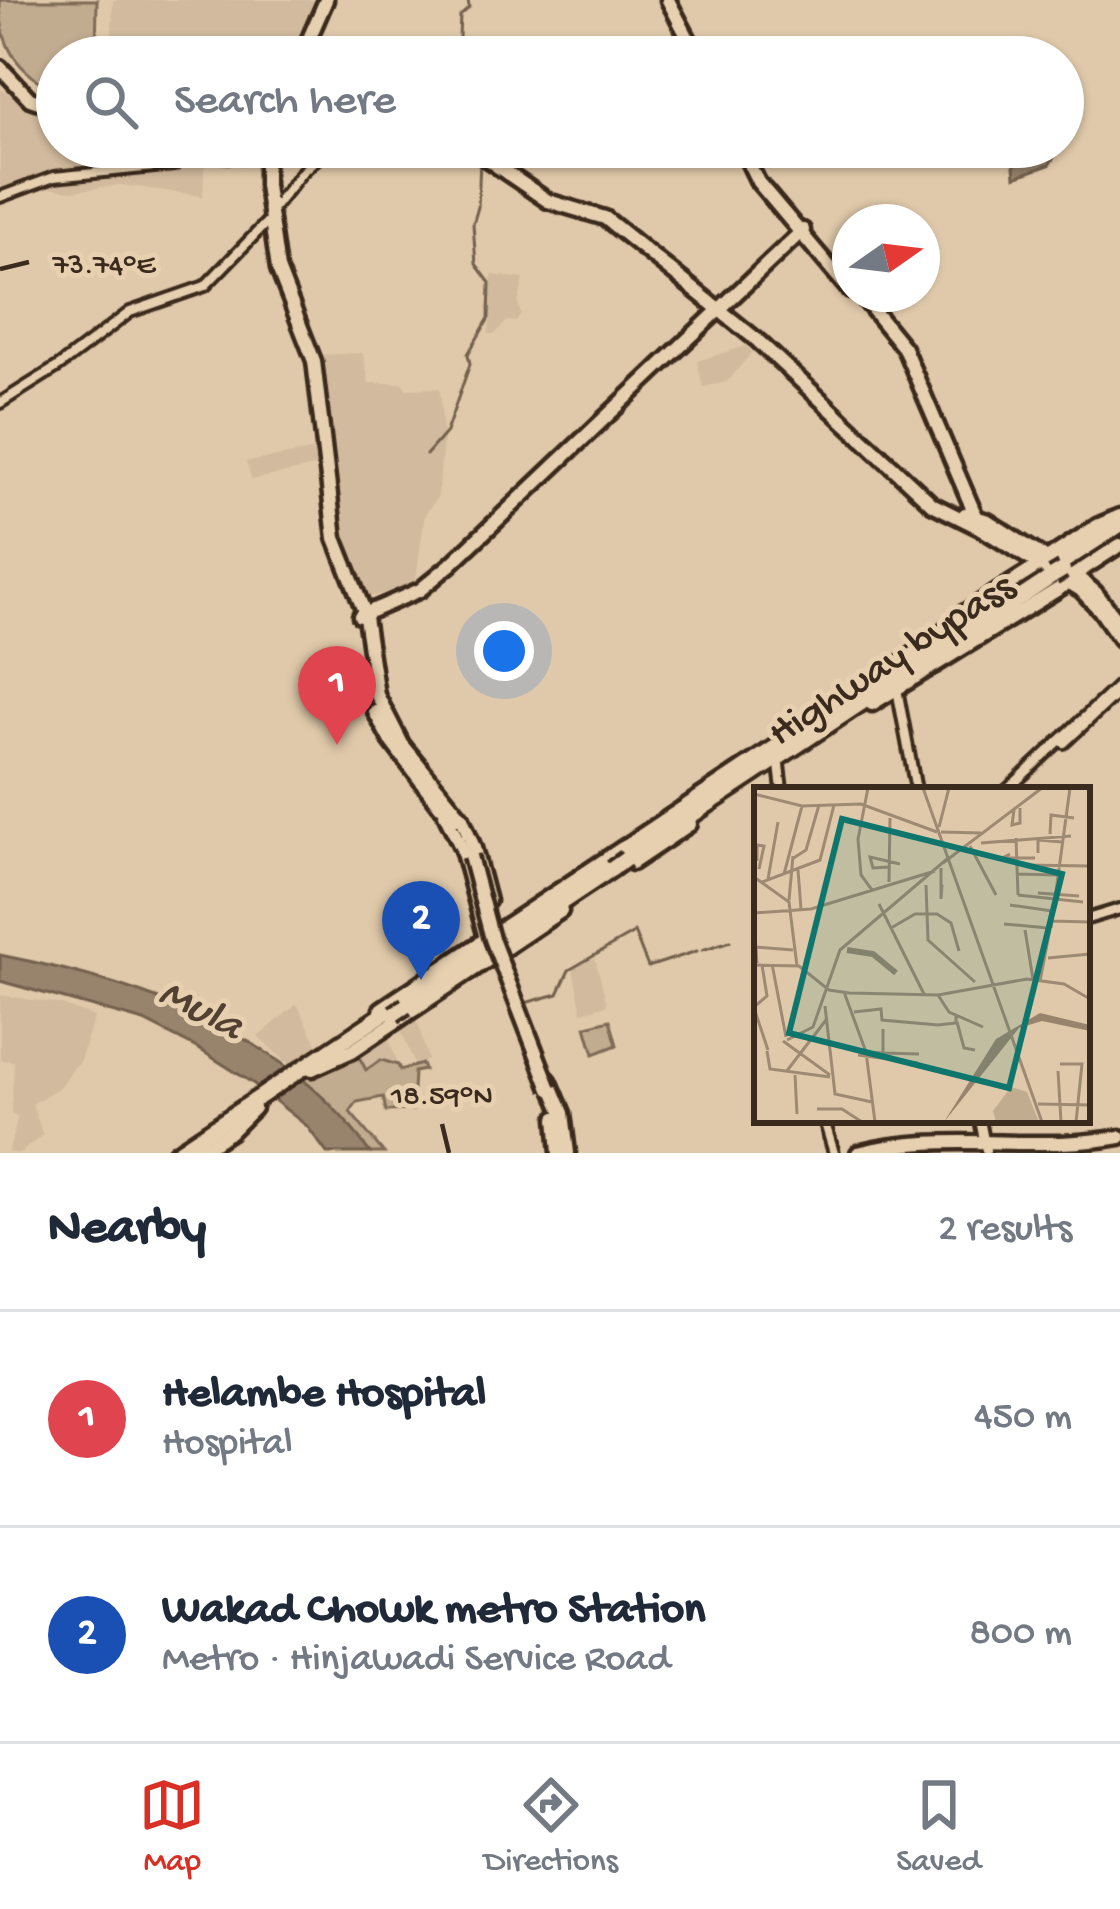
<!DOCTYPE html>
<html lang="en">
<head>
<meta charset="utf-8">
<style>
  body { margin:0; font-family:"Gochi Hand",sans-serif; background:#f6f6f7; color:#1f2937 }
  .compass { position:absolute; left:832px; top:204px; width:108px; height:108px; border-radius:50%; background:#fff; box-shadow:0 3px 9px #0004; rotate:76deg }
  .you { position:absolute; left:504px; top:651px; width:42px; height:42px; margin:-30px; border:9px solid #fff; border-radius:50%; background:#1a73e8; box-shadow:0 0 0 18px #1a73e833 }
  .badge { display:grid; place-items:center; width:78px; height:78px; border-radius:50%; background:#d93025; color:#fff; font-size:39px; font-weight:700 }
  .pin { position:absolute; translate:-50% -99px; filter:drop-shadow(0 3px 6px #0008) }
  .pin::after { content:''; position:absolute; top:63px; width:42px; height:36px; background:inherit; clip-path:polygon(0 0,100% 0,50% 100%) }
  .list { margin:0; padding:0; list-style:none }
  h2 { display:flex; justify-content:space-between; align-items:center; height:156px; margin:0; padding:0 48px; font-size:51px }
  h2 small { font-size:39px; font-weight:400; color:#747a83 }
  .list li { display:grid; grid-template-columns:78px 1fr auto; gap:36px; align-items:center; box-sizing:border-box; height:216px; padding:0 48px; border-top:3px solid #e0e1e3 }
  .list b { display:block; font-size:45px; white-space:nowrap }
  .list p { margin:0; font-size:39px; white-space:nowrap; color:#747a83 }
  .list em { font-size:39px; font-style:normal; color:#747a83 }
  .icon { flex:none; width:66px; height:66px; fill:none; stroke:currentColor; stroke-width:2; stroke-linecap:round; stroke-linejoin:round }
  .map { position:relative; flex:none; width:1120px; height:1153px; overflow:hidden }
  .search { position:absolute; background:#fff; box-shadow:0 3px 9px #0004; left:36px; right:36px; top:36px; height:132px; display:flex; align-items:center; gap:30px; box-sizing:border-box; padding:0 42px; border-radius:66px; color:#747a83; font-size:45px }
  .sheet { height:588px; background:#fff }
  nav { display:flex; justify-content:space-around; align-items:center; box-sizing:border-box; height:168px; border-top:3px solid #e0e1e3; background:#fff; font-size:33px; color:#747a83 }
  nav a { display:grid; justify-items:center; gap:6px }
  nav .on { color:#d93025 }
  .map>svg:first-child { display:block }
  .built { fill:#d1ba9d }
  .green { fill:#c2ac90; stroke:#7e6b57; stroke-width:3 }
  .water { fill:#98846d; stroke:#73604d; stroke-width:3 }
  .lines { fill:none; stroke-linecap:round; stroke-linejoin:round }
  .stream { stroke:#73604d; stroke-width:3 }
  .minor-casing { stroke:#3b2a1e; stroke-width:16 }
  .major-casing { stroke:#3b2a1e; stroke-width:21 }
  .highway-casing { stroke:#3b2a1e; stroke-width:22 }
  .minor { stroke:#e7d0b0; stroke-width:8 }
  .major { stroke:#e7d0b0; stroke-width:12 }
  .highway { stroke:#e7d0b0; stroke-width:14 }
  .major-bridge-casing { stroke:#3b2a1e; stroke-width:21; stroke-linecap:butt }
  .highway-bridge-casing { stroke:#3b2a1e; stroke-width:22; stroke-linecap:butt }
  .major-bridge { stroke:#e7d0b0; stroke-width:12 }
  .highway-bridge { stroke:#e7d0b0; stroke-width:14 }
  .ticks { fill:none; stroke:#3b2a1e; stroke-width:4.5 }
  .labels { text-anchor:middle; stroke-width:10; stroke-linejoin:round; paint-order:stroke }
  .street-label { font-size:42px; fill:#3b2a1e; stroke:#e7d0b0 }
  .water-label { font-size:45px; font-style:italic; fill:#524032; stroke:#e7d0b0 }
  .inset-river { fill:none; stroke:#98846d; stroke-width:6 }
  .inset-road { fill:none; stroke:#9e8972; stroke-width:3 }
  .view { fill:#0f766e; fill-opacity:0.15; stroke:#0f766e; stroke-width:6 }
  .inset-edge { fill:none; stroke:#3b2a1e; stroke-width:6 }
  .ticks-label { font-size:30px; text-anchor:middle; fill:#3b2a1e; stroke:#e7d0b0; stroke-width:10; stroke-linejoin:round; paint-order:stroke }
</style>
</head>
<body>
<div class="map">
<svg width="1120" height="1153" viewBox="0 0 1120 1153">
  <rect width="100%" height="100%" fill="#e0c9aa"/>
  <filter id="ink" filterUnits="userSpaceOnUse"><feTurbulence type="fractalNoise" baseFrequency=".00833" numOctaves="2"/><feDisplacementMap in="SourceGraphic" scale="24" xChannelSelector="R" yChannelSelector="G"/><feConvolveMatrix kernelMatrix="1 2 1 2 8 2 1 2 1" color-interpolation-filters="sRGB"/></filter>
  <g filter="url(#ink)">
    <g class="built">
      <path d="M113,0H319L288,57H111Z"/>
      <path d="M0,89L57,114V147H166L205,155L203,196L121,185L73,191L29,186L0,199Z"/>
      <path d="M492,275L524,279L518,303L521,314L516,322L507,321L495,334H489L491,314L486,309Z"/>
      <path d="M746,346L752,352L727,382L703,387L697,361Z"/>
      <path d="M363,353L369,383H404L406,389L440,388L443,439L438,496L425,514L415,585L365,598L338,541L331,446L316,355Z"/>
      <path d="M318,450L319,466L252,480L246,462Z"/>
      <path d="M595,958L607,1005L582,1012L573,969Z"/>
      <path d="M0,995L59,1004L94,1017L80,1060L58,1088L32,1104L43,1135L20,1153H8L18,1117L11,1114L14,1061L0,1060Z"/>
      <path d="M297,1004L318,1046L291,1066L258,1037Z"/>
      <path d="M410,1014L419,1026L428,1060L415,1066L398,1022Z"/>
      <path d="M386,1030L398,1065L388,1061L366,1071L356,1051Z"/>
    </g>
    <g class="green">
      <path d="M0,0H97L96,57H57V93C16,69 0,48 0,0Z"/>
      <path d="M610,1020L617,1045L594,1054L586,1026Z"/>
      <path d="M356,1051L366,1070L381,1060L398,1065L400,1070L422,1064L424,1070L414,1072L412,1110L386,1111L383,1097L357,1102L350,1112L384,1153H370L327,1101L301,1081Z"/>
    </g>
    <g class="water">
      <path d="M1061,147L1049,165L1015,177L1013,156L1039,147Z"/>
      <path d="M0,955C136,982 289,1032 370,1153H327L307,1126L254,1084L199,1049L144,1021L0,981Z"/>
    </g>
    <g class="lines">
      <g class="stream">
        <path d="M458,57L460,16L469,8L468,0"/>
        <path d="M426,455L446,432L470,364L468,354L489,318L490,283L476,264L473,224L478,207L480,160"/>
        <path d="M634,932L648,967L697,951"/>
        <path d="M702,950L730,941"/>
        <path d="M525,1003L558,994L569,970L632,934"/>
      </g>
      <defs>
        <g id="minor">
          <path d="M0,197L54,177L174,165L177,147"/>
          <path d="M270,212L302,172L328,148"/>
          <path d="M0,403L59,366L130,312L205,286L267,222H271"/>
          <path d="M897,689L916,790"/>
          <path d="M1064,743L1120,691"/>
          <path d="M779,765L782,790"/>
          <path d="M1007,790L1120,684"/>
          <path d="M1087,919L1120,909"/>
          <path d="M824,1120L834,1153"/>
          <path d="M980,1120L986,1150"/>
        </g>
        <g id="major">
          <path d="M668,0L698,57"/>
          <path d="M301,57L326,0"/>
          <path d="M0,67L30,99L57,108"/>
          <path d="M178,147C226,159 275,156 324,147"/>
          <path d="M266,147V185L278,269L314,361L335,538L364,611L377,695L402,744L462,818L474,848L488,901"/>
          <path d="M469,147L548,201L605,218L757,340L932,504L980,528L1081,590L1100,610L1120,639"/>
          <path d="M741,147L758,182L850,291"/>
          <path d="M860,294L904,348L977,519"/>
          <path d="M965,514L988,521L1047,559L1049,565"/>
          <path d="M1047,559L1097,526L1120,516"/>
          <path d="M1075,575L1095,592L1119,622"/>
          <path d="M1071,577L1120,545"/>
          <path d="M360,616L420,590L450,565L803,230"/>
          <path d="M872,704L1065,585"/>
          <path d="M375,712L390,740L440,806L449,808L456,818"/>
          <path d="M445,814L462,849L486,938"/>
          <path d="M632,863L690,824"/>
          <path d="M381,1009L927,645L962,614L1035,568"/>
          <path d="M312,1069L352,1051L561,911"/>
          <path d="M549,1080L563,1113L568,1153"/>
          <path d="M556,1118L559,1153"/>
          <path d="M198,1153L230,1132L254,1108"/>
          <path d="M858,1153C944,1130 1034,1153 1120,1137"/>
        </g>
        <g id="highway">
          <path d="M1057,566L1120,525"/>
          <path d="M626,859L1053,576"/>
          <path d="M406,1006L612,869"/>
          <path d="M176,1153L391,1009"/>
        </g>
      </defs>
      <use href="#minor" class="minor-casing"/>
      <use href="#major" class="major-casing"/>
      <use href="#highway" class="highway-casing"/>
      <use href="#minor" class="minor"/>
      <use href="#major" class="major"/>
      <use href="#highway" class="highway"/>
      <defs>
        <path id="major-bridge" d="M470,856L492,939L550,1089"/>
        <g id="highway-bridge">
          <path d="M1053,576L1063,570"/>
          <path d="M612,869L626,859"/>
          <path d="M394,1014L406,1006"/>
        </g>
      </defs>
      <use href="#major-bridge" class="major-bridge-casing"/>
      <use href="#highway-bridge" class="highway-bridge-casing"/>
      <use href="#major-bridge" class="major-bridge"/>
      <use href="#highway-bridge" class="highway-bridge"/>
    </g>
  </g>
  <path class="ticks" d="M0,269L29,262M442,1124L449,1153"/>
  <g class="labels">
    <g class="street-label">
      <text transform="translate(889 656) rotate(-33)" y="15">Highway bypass</text>
    </g>
    <g class="water-label">
      <text transform="translate(203 1005) rotate(27)" y="16">Mula</text>
    </g>
  </g>
  <g transform="translate(754 787)">
    <rect width="336" height="336" fill="#e0c9aa"/>
    <path d="M257,300L273,305L285,335H242L239,324Z" fill="#c2ac90"/>
    <path d="M286,226L336,238V244L288,234L265,241L190,335L242,252Z" fill="#98846d"/>
    <path class="inset-river" d="M93,163L119,167L142,186"/>
    <path class="inset-road" d="M114,1L104,52L107,88L118,103M169,1L288,335M0,7L48,19L107,17L183,45M260,23L258,38L266,36V21M185,40L195,1M187,45L227,46M296,47L297,28L320,31M262,51L264,108M227,56L317,49M216,59L242,108M284,66V53L308,55M256,67L248,71H281M38,72L52,63L65,18M3,74V58L10,59L5,82M189,76L288,1M268,78L336,79M135,80L119,81L116,70L146,77M187,81V112L188,98M44,83L47,122M30,87L48,19M263,87L303,88M0,90L35,115L43,179M14,92L24,35M8,95L66,73L80,18M135,95L136,31M172,98L174,153L221,195M284,106L325,109M264,108L329,115M35,113L39,69M125,117L170,207M256,118L298,124M0,126L57,122L181,84M0,133L3,176M297,134L336,135M250,137L294,141M137,141L161,127H183L197,136L205,164M297,141L316,1M271,143L279,192M2,160L39,163M294,171L336,167M18,177L32,250M0,178L45,179L75,203L95,206L184,208L273,192L310,197L336,212M286,194L296,142M90,205L112,265L121,335M184,208L195,225L229,240M71,219L81,307L118,315M0,220L13,209L8,178M0,221L14,263M100,225L127,222L128,233L184,238L202,236V229M203,235L210,261L221,263M33,253L59,240L86,163L193,72M29,254L76,288M13,264L16,282L76,290M112,265L129,266V242M129,266L165,267M104,268L164,276M306,277H328L322,335M304,284L307,335M32,285L72,233M41,288L43,327M284,317L336,318M63,322H88L108,335"/>
    <path class="view" d="M88,32L308,87L255,301L35,246Z"/>
    <rect width="336" height="336" class="inset-edge"/>
  </g>
  <g class="ticks-label">
    <text x="104" y="273">73.74°E</text>
    <text x="442" y="1104">18.59°N</text>
  </g>
</svg>
<svg class="compass" viewBox="-18 -18 36 36"><path d="M0-13l5 13h-10z" fill="#e53935"/><path d="M0 13l5-13h-10z" fill="#747a83"/></svg>
<div class="you"></div>
<div class="pin badge" style="left:337px;top:745px;background:#e0444e">1</div>
<div class="pin badge" style="left:421px;top:980px;background:#1a4fb4">2</div>
<div class="search"><svg class="icon" aria-label="search" viewBox="0 0 24 24"><circle cx="10" cy="10" r="6"/><path d="M15 15l6 6"/></svg>Search here</div>
</div>
<section class="sheet">
<h2>Nearby<small>2 results</small></h2>
<ul class="list">
<li><span class="badge" style="background:#e0444e">1</span><div><b>Helambe Hospital</b><p>Hospital</p></div><em>450 m</em></li>
<li><span class="badge" style="background:#1a4fb4">2</span><div><b>Wakad Chowk metro Station</b><p>Metro · Hinjawadi Service Road</p></div><em>800 m</em></li>
</ul>
</section>
<nav>
<a class="on"><svg class="icon" aria-label="map" viewBox="0 0 24 24"><path d="M3 6l6-2 6 2 6-2v14l-6 2-6-2-6 2zM9 4v14M15 6v14"/></svg>Map</a>
<a><svg class="icon" aria-label="directions" viewBox="0 0 24 24"><path d="M12 3l9 9-9 9-9-9zM9 14v-3h6M13 9l2 2-2 2"/></svg>Directions</a>
<a><svg class="icon" aria-label="saved" viewBox="0 0 24 24"><path d="M7 4h10v16l-5-4-5 4z"/></svg>Saved</a>
</nav>
</body>
</html>
